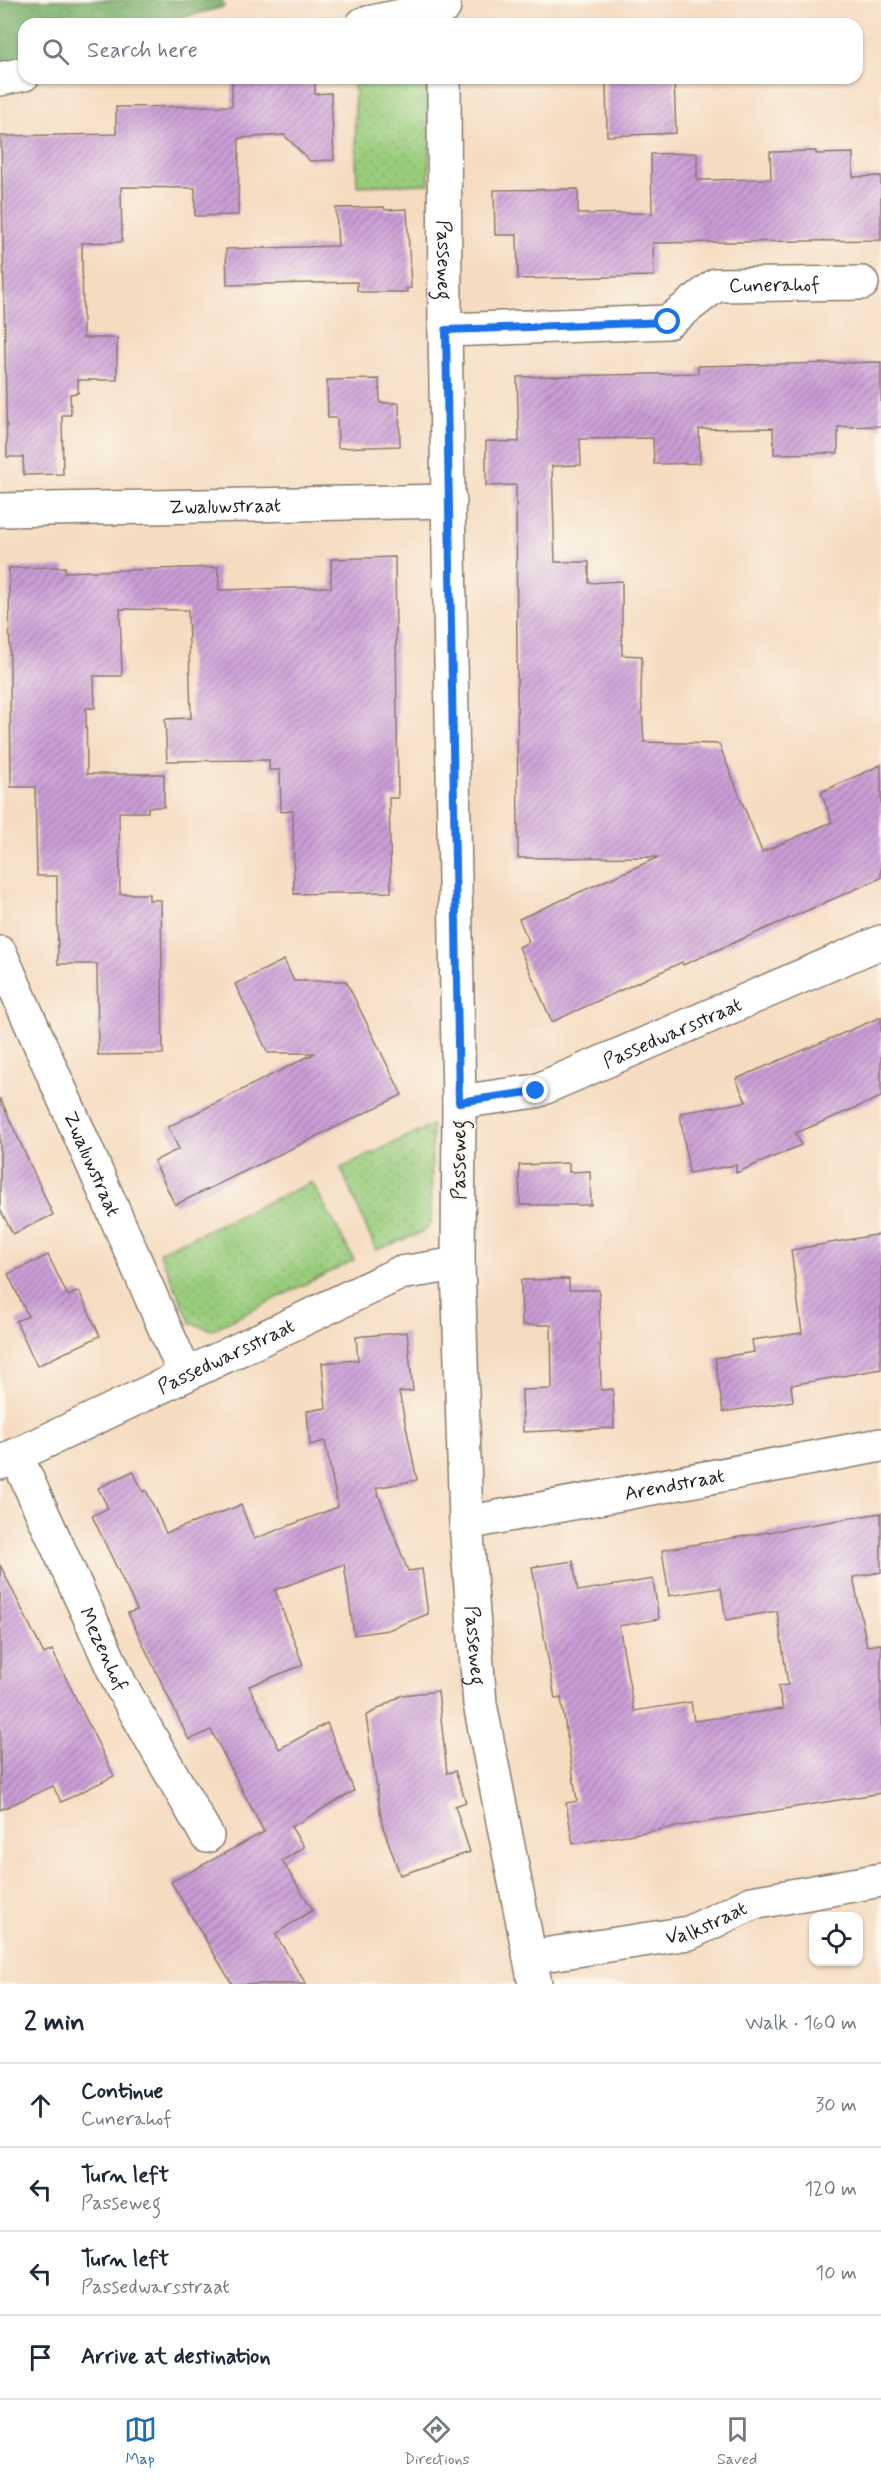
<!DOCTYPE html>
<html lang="en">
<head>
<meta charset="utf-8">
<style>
  body { margin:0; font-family:Mynerve,sans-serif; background:#f2f2f3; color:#1f2937 }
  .controls { position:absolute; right:18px; bottom:18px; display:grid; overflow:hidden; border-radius:12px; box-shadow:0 2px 4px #0004 }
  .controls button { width:54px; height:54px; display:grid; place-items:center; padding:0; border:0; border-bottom:2px solid #e0e1e3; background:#fff; color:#1f2937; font:30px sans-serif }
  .stop { position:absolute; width:18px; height:18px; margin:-14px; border:4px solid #1a73e8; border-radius:50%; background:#fff }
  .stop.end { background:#1a73e8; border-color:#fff; box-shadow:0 2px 6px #0008 }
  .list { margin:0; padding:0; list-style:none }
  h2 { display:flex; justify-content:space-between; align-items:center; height:78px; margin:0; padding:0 24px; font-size:26px }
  h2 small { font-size:20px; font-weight:400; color:#747a83 }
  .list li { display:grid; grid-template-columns:39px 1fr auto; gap:18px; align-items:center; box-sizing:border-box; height:84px; padding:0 24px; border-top:2px solid #e0e1e3 }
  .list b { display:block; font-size:22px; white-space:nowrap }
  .list p { margin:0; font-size:20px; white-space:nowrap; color:#747a83 }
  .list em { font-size:20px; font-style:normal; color:#747a83 }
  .icon { flex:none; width:33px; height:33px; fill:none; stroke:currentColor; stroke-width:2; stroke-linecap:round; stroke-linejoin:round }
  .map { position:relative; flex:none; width:881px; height:1984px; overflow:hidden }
  .search { position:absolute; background:#fff; box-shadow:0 2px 4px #0004; left:18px; right:18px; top:18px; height:66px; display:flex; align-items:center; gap:15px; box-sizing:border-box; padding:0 21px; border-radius:18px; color:#747a83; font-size:22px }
  .sheet { height:414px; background:#fff }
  nav { display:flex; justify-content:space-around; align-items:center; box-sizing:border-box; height:84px; border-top:2px solid #e0e1e3; background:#fff; font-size:16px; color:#747a83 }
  nav a { display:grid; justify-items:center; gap:3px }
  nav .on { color:#1f6fb2 }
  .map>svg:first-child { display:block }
  .grass { fill:url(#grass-dots); stroke:#5a744c; stroke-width:1.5 }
  .forest { fill:url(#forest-crowns); stroke:#4b6644; stroke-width:1.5 }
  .building { fill:url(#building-hatch) }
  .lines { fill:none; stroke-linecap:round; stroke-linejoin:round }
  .minor-casing { stroke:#887c6e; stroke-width:36 }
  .minor { stroke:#fff; stroke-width:33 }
  .route { stroke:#1a73e8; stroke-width:8 }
  .labels { text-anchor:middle; stroke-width:4.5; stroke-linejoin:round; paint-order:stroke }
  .street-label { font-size:20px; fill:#1c1c1c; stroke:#fbf7ec }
</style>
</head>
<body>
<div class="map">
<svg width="881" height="1984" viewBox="0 0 881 1984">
  <defs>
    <pattern id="grass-dots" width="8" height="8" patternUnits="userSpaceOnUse" patternTransform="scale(1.5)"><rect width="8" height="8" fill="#99cc7c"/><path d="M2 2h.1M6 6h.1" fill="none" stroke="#83af6b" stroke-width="1.8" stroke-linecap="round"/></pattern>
    <pattern id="forest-crowns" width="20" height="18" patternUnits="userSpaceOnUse" patternTransform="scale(1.5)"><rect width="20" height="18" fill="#7ab06c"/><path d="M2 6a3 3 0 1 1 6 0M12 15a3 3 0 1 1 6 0" fill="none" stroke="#638e58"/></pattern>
    <pattern id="building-hatch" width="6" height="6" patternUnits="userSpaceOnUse" patternTransform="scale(1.5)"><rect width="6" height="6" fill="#ca9cd6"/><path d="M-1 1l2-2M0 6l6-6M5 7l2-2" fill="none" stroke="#a37ead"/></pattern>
  </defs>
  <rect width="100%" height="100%" fill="#fbf7ec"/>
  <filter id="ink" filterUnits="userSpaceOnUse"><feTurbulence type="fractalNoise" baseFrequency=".0167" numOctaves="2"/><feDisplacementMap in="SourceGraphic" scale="12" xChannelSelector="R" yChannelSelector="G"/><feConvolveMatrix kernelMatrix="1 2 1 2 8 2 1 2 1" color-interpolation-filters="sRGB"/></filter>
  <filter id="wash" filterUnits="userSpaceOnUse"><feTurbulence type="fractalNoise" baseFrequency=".008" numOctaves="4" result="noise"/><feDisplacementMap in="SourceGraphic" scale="24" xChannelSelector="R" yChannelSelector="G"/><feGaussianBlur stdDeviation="1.35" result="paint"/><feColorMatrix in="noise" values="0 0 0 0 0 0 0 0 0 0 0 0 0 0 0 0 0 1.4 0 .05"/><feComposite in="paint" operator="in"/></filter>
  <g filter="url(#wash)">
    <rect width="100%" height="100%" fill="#f5dcc1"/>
    <g class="grass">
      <path d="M354,78H429V184L357,186Z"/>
      <path d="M432,1125L431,1224L423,1232L376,1250L341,1168Z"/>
      <path d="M312,1182L354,1260L212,1330L191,1323L159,1252Z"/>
    </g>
    <path class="forest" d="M0,0H222L224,7L158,24H24V59L0,65Z"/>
    <g id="blocks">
      <g class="building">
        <path d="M315,78V94L331,93L334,160L310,161L284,135L239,138L238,215L195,216V188L121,187L122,242L82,243L83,338H117V380H78V393L70,394L71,415H62L63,474L24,475L23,457H7L1,136L116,134V107L232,106V79Z"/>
        <path d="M606,78H674L676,133L607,136Z"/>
        <path d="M816,151V154L853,153V177L881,176V240L653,243L654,276L518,279L517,235H495L494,190L578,189V214L652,213L651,154L697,153V180L771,179L770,152Z"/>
        <path d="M384,207L385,210L407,209L411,288L406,289L407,292H361L357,290V282L227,285L226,249L338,246L336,208Z"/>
        <path d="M881,362V426L838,427V453L774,454L773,428L699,429L700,463L654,464L653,438L580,439L581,465L552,466L555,562H589V583L622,581V655L642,656L641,694L644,742L719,744L762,852L832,822L821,792L881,765V878L683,965L682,962L552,1022L519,947L529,942L519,919L659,857L518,858L516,485L486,486V441L519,442L517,377L698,373V366Z"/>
        <path d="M379,379L380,403H399L400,446L338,448L337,418H328L327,380Z"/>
        <path d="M395,557L398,798H389L391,892L294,894L293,811L281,812L280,770H269V760L167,761L165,719L191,718L188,610L120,609L122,676H94L95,708H86L87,774H164V807H148V812H119L120,894H149V900H161L163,1054L98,1055L97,964H58L57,876H37L35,787H11L9,568L65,567V572L218,567L219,590L331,587V559Z"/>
        <path d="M284,960L294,981H346L402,1095L175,1205L154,1161L179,1149L168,1127L315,1053H268L235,984Z"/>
        <path d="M881,1017V1097L796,1133L801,1145L736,1173V1165L689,1173L680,1113L746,1102L736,1079Z"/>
        <path d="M0,1098L53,1215L13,1234L0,1209Z"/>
        <path d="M569,1163V1172L590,1171L591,1205H520L519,1165Z"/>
        <path d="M881,1234V1369L791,1385L793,1401L723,1412L715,1358L754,1352L752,1340L802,1333L791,1250Z"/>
        <path d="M48,1255L68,1296L79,1291L100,1336L37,1366L16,1321L28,1316L8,1274Z"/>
        <path d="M569,1279V1290H599L601,1390L613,1389L614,1428L523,1432L522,1390L552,1389L551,1325H522L521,1280Z"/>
        <path d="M407,1332L413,1391L399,1392L417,1480L376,1488L408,1571L422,1569L428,1614L388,1630L354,1635L344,1564L275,1590L303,1665L249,1686L279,1749L327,1723L354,1791L291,1827L304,1847L282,1861L313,1910L275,1934L306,1984H232L171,1882L264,1832L211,1730L189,1740L128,1613L137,1610L92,1516L108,1508L98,1488L133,1471L143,1492L146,1490L166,1533L241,1505L254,1539L338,1507L325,1441L310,1445L307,1411L326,1408L322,1363L358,1360L356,1337Z"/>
        <path d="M881,1513V1572L853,1577L867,1646L881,1644V1793L573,1844L566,1803L577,1801L561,1698L555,1699L532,1567L573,1561L578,1591L653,1579L659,1619L619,1626L634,1711L691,1702L694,1721L783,1709L778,1686L788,1685L777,1611L726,1620L721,1588L669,1596L662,1550Z"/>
        <path d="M0,1565L44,1654L52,1650L114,1776L61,1802L53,1786L0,1810Z"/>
        <path d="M438,1691L447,1773L455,1771L466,1802L455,1806L470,1852L400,1875L382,1824L366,1716L402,1695Z"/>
      </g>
    </g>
  </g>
  <g filter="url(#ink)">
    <use href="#blocks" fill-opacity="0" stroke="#887c6e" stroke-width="1.5"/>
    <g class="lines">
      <defs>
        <g id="minor">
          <path d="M363,24L444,7"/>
          <path id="s1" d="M444,78L445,330L459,1102L458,1264L466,1523L480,1704L535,1984"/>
          <path d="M0,79L24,74"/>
          <path id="s2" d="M445,330L668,322L716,285L862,283"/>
          <path id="s3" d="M0,510L450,501"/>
          <path id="s4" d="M0,953L185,1374"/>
          <path id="s5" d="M459,1102L536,1091L881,942"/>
          <path id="s6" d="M16,1455L121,1686L207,1836"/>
          <path id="s7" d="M0,1463L400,1273L458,1264"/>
          <path id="s8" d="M466,1523L881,1445"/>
          <path id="s9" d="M530,1957L689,1933L752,1903L881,1880"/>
        </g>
      </defs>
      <use href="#minor" class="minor-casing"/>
      <use href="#minor" class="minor"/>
    </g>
  </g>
  <g class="lines" filter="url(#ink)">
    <path class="route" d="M536,1091L459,1102L446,330L668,322"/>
  </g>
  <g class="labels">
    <g class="street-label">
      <text dy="7" stroke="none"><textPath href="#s1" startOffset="182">Passeweg</textPath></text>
      <text dy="7" stroke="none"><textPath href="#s2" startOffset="342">Cunerahof</textPath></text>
      <text dy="7" stroke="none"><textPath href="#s3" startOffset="225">Zwaluwstraat</textPath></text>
      <text dy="7" stroke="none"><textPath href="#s5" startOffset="226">Passedwarsstraat</textPath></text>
      <text transform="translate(458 1160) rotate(-90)" y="7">Passeweg</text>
      <text dy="7" stroke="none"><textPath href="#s4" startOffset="230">Zwaluwstraat</textPath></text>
      <text dy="7" stroke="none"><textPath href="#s7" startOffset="250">Passedwarsstraat</textPath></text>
      <text dy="7" stroke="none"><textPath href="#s8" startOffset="212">Arendstraat</textPath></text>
      <text dy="7" stroke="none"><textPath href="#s1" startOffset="1568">Passeweg</textPath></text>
      <text dy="7" stroke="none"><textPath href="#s6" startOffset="213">Mezenhof</textPath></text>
      <text dy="7" stroke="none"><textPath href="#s9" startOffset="180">Valkstraat</textPath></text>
    </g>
  </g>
</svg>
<div class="controls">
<button><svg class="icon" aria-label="locate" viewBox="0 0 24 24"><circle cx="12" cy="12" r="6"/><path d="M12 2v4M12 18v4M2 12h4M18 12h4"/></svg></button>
</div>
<div class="stop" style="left:668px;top:322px"></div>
<div class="stop end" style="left:536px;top:1091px"></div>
<div class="search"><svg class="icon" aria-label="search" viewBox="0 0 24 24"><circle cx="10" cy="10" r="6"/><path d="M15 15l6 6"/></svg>Search here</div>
</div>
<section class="sheet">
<h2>2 min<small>Walk · 160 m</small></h2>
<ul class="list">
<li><svg class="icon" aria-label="ahead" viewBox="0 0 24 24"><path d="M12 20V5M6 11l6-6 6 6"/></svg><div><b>Continue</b><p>Cunerahof</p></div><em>30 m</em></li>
<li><svg class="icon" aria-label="left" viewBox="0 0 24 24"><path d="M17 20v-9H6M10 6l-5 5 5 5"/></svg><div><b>Turn left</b><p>Passeweg</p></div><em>120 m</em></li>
<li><svg class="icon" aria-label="left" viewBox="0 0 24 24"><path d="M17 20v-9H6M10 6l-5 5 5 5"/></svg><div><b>Turn left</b><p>Passedwarsstraat</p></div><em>10 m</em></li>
<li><svg class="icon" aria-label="arrive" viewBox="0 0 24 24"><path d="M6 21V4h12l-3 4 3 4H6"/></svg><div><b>Arrive at destination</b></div></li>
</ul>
</section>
<nav>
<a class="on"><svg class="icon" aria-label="map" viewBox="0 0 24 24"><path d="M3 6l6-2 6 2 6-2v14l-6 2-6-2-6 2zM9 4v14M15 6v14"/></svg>Map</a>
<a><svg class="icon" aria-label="directions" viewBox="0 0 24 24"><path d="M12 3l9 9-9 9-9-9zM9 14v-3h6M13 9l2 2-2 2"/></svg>Directions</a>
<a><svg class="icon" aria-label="saved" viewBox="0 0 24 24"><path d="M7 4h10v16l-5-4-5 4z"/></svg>Saved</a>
</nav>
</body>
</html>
